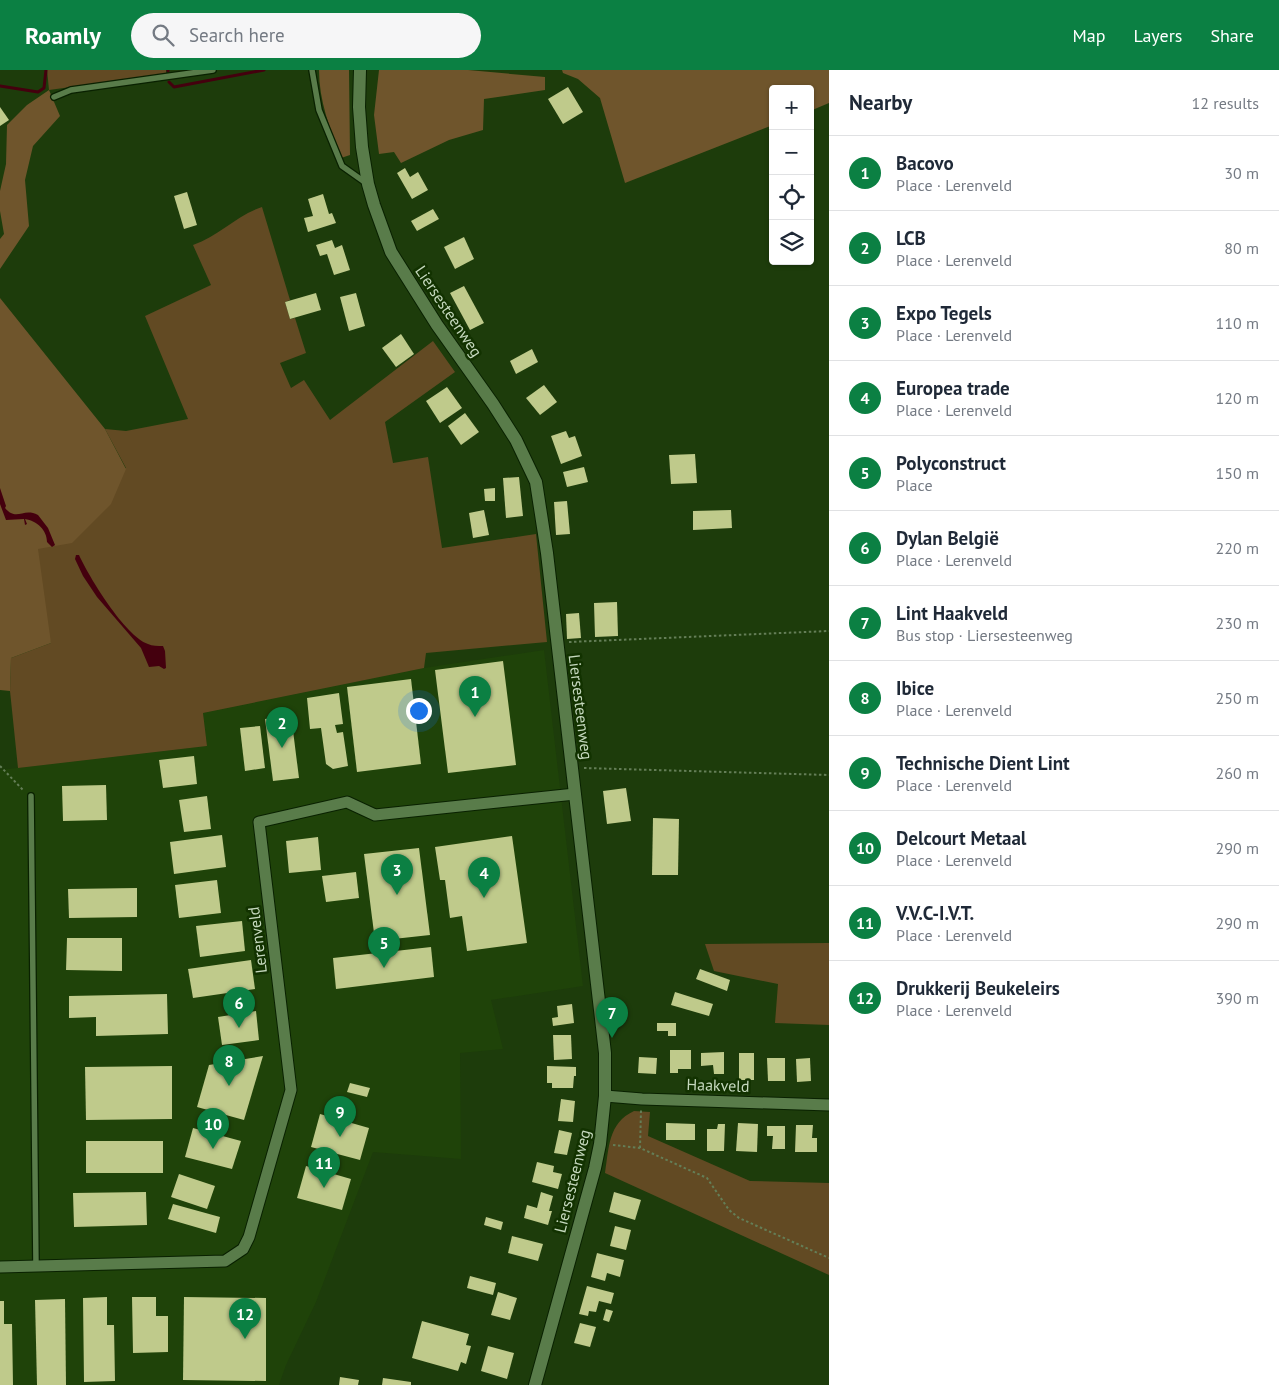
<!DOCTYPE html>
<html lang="en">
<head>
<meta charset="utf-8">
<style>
  body { margin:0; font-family:"PT Sans",sans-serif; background:#f6f6f7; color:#1f2937 }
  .controls { position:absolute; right:15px; top:15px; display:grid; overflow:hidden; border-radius:5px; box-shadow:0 1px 4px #0004 }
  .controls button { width:45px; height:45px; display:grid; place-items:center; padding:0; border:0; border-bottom:1px solid #e0e1e3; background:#fff; color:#1f2937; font:25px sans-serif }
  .you { position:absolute; left:418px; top:640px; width:18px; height:18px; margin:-12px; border:4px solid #fff; border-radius:50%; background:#1a73e8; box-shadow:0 0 0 8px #1a73e833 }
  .badge { display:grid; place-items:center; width:32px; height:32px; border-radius:50%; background:#0b8043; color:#fff; font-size:16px; font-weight:700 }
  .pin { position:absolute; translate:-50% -41px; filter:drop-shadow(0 1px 2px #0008) }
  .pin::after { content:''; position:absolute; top:26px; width:18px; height:15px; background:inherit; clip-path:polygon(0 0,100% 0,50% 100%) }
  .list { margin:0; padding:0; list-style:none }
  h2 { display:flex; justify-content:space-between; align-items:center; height:65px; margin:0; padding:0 20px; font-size:21px }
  h2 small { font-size:16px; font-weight:400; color:#747a83 }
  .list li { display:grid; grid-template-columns:32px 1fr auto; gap:15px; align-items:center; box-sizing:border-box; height:75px; padding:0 20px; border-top:1px solid #e0e1e3 }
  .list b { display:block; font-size:19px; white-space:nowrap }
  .list p { margin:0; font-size:16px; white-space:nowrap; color:#747a83 }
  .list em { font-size:16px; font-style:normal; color:#747a83 }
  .icon { flex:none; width:28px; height:28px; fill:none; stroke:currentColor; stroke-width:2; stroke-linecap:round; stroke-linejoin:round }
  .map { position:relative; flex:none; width:829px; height:1315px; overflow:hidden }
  header { display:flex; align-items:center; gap:30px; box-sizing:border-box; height:70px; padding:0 25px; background:#0b8043; color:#fff }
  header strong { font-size:24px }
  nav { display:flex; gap:28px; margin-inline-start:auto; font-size:18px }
  .search { width:350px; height:45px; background:#f6f6f7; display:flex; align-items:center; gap:12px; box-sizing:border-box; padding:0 18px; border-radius:28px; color:#747a83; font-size:19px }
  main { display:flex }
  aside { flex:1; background:#fff }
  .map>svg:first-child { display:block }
  .built { fill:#1f4309 }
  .green { fill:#624a23 }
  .forest { fill:#6f552c }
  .water { fill:#44000e }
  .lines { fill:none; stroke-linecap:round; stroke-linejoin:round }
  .stream { stroke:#44000e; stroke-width:3 }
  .building { fill:#bfca8b }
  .lane-casing { stroke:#092100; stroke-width:8 }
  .street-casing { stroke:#092100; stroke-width:13 }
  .secondary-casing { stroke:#092100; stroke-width:14 }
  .path { stroke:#647e57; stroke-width:2; stroke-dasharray:2.5 2.5; stroke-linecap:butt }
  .lane { stroke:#597c4a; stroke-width:5.5 }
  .street { stroke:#597c4a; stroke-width:11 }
  .secondary { stroke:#597c4a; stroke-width:12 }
  .labels { text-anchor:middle; stroke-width:5; stroke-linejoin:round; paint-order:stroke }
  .street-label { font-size:16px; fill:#c5d8bd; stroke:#123200 }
</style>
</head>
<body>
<header>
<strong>Roamly</strong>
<div class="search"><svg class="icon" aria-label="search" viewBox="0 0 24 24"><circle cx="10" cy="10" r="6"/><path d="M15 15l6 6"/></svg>Search here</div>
<nav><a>Map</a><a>Layers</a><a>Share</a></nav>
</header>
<main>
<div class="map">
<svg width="829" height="1315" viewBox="0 0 829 1315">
  <rect width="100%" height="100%" fill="#1d3c0b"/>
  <path class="built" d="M544,580L583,916L491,930L503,979L460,983L461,1089L373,1082L316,1232L286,1295L279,1315H0V700L207,676L203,643L424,598Z"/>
  <g class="green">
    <path d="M47,0H166V4L49,20Z"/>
    <path d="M262,137L290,230L285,232L290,249L295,248L306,283L280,293L291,318L304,310L330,350L433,271L455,302L385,352L393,393L428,387L442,478L536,464L547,572L426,583L424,598L203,643L207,676L18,698L10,621L11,588L51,573L0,442L126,398L105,359L126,361L188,349L145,246L211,215L193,175C219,166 237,145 262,137Z"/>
    <path d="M829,873V955L775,953L778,914L714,901L705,874Z"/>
    <path d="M634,1041L650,1042L648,1066L750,1111L829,1113V1205L605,1103C609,1078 608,1053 634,1041Z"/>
  </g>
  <g class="forest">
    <path d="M319,0H349L350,85L341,88C330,59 319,31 319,0Z"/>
    <path d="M379,0H468L545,7V20L484,29L483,60L449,70L401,93L394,82L379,84L374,45Z"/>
    <path d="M562,0H829V33L810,41V19H773V55L625,113L600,28L578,9L563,3Z"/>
    <path d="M49,20L60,46L33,76L25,110L29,156L0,199V169L4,164L0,141V121L6,94L7,55L27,35Z"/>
    <path d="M0,228L105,359L126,399L111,434L72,473L38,479L51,573L11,588L10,621L0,620Z"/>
  </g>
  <g class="water">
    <path d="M0,418L6,436L5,438C17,452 23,437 38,445L48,458L55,475L52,477L47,472C47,460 37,451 25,449L27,454L25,455L24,449L6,450L0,434Z"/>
    <path d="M76,485H79C89,507 125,566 148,574C152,576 158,576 163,576L165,581L166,598L164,599L159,596L149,597L141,578L97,527L83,506L75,489Z"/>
  </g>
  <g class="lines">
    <g class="stream">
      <path d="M168,0V1"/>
      <path d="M169,12L174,17L264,0"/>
      <path d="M0,16L38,22L44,18L46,0"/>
    </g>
  </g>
  <g class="building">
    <path d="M568,17L583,42L563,54L548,29Z"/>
    <path d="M0,37L9,50L0,56Z"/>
    <path d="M405,98L410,107L418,102L428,120L412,129L397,103Z"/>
    <path d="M187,122L197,155L184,159L174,126Z"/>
    <path d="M323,124L329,144L332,143L336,153L308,162L304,148L313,146L308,129Z"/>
    <path d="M433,139L439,149L417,161L411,151Z"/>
    <path d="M464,167L474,189L455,199L444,177Z"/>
    <path d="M332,170L335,178L342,175L350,200L334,205L327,184L320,186L316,175Z"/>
    <path d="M464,216L484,253L470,260L450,223Z"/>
    <path d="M316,223L321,240L290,249L285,232Z"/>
    <path d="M356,223L365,256L349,261L340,227Z"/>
    <path d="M401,264L414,284L396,297L382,278Z"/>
    <path d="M532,279L538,292L516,304L510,291Z"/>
    <path d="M544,315L557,332L540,345L526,328Z"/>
    <path d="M447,317L462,338L440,353L426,331Z"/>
    <path d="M465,343L479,362L461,375L448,356Z"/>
    <path d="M566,361L569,368L575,366L582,386L561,394L551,366Z"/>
    <path d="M695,384L697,413L671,414L669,385Z"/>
    <path d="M584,397L588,412L567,417L563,402Z"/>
    <path d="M519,407L523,446L506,448L503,408Z"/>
    <path d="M495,418V431H485L484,419Z"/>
    <path d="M567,431L570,464L556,465L554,432Z"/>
    <path d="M484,440L489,465L473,468L469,443Z"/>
    <path d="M731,440L732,458L693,460V441Z"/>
    <path d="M617,532L618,566L595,567L594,533Z"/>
    <path d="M579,543L581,568L567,569L566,544Z"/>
    <path d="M503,591L516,695L448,703L435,600Z"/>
    <path d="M411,609L421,694L357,702L347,617Z"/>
    <path d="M339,623L343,654L335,655L337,663L343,662L348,696L333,699L326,694L321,658L310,659L307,628Z"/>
    <path d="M291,645L299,708L273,711L265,649Z"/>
    <path d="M260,656L265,698L245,701L240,658Z"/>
    <path d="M194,686L197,714L163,718L159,690Z"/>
    <path d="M106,715L107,750L63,751L62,716Z"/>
    <path d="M626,718L631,751L607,754L603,721Z"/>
    <path d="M207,726L211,759L184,762L179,730Z"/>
    <path d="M653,748L679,749L678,805H652Z"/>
    <path d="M222,765L226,797L174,804L170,772Z"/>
    <path d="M512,766L527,873L467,881L462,846L450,848L445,810H440L435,777Z"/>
    <path d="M318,767L321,800L289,803L286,771Z"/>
    <path d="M419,778L430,865L375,871L364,784Z"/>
    <path d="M356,802L359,828L326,832L322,806Z"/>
    <path d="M217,810L221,843L179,848L175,815Z"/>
    <path d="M137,818V847L69,848L68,819Z"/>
    <path d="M242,851L245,881L200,887L196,856Z"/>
    <path d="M67,868H122V901L66,900Z"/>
    <path d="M431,877L434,907L336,919L333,888Z"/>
    <path d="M251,890L255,919L193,928L188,899Z"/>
    <path d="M700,899L730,910L727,921L696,909Z"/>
    <path d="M675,922L713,934L709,946L671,935Z"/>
    <path d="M167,924L168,964L96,966V947L69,948V926Z"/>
    <path d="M572,934L574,953L553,956L552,948L558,947L557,936Z"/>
    <path d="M256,941L259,970L222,975L218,947Z"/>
    <path d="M657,953H676V966H668V961H657Z"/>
    <path d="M553,965H571L572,989L554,990Z"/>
    <path d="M670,980H691V999H678V1003H670Z"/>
    <path d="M724,982V1004H714L713,995L701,996V983Z"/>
    <rect x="739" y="983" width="15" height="27"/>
    <path d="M263,986L244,1050L197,1037L209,995Z"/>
    <path d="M639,987L657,988L656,1004L638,1003Z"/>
    <path d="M767,988H785V1011H768Z"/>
    <path d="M810,988L811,1011L797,1012L796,989Z"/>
    <path d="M172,996V1049L86,1050L85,997Z"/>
    <path d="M547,996L576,997V1006H574L573,1018H552V1013H547Z"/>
    <path d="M350,1013L370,1018L367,1027L347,1022Z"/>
    <path d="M561,1029L575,1031L573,1052L558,1051Z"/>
    <path d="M320,1044L369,1058L360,1090L311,1077Z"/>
    <path d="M666,1053L695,1054V1070H666Z"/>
    <path d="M738,1053L758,1054L757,1082L736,1081Z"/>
    <path d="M718,1054H725L724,1081H707V1059H717Z"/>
    <path d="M796,1055H813L812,1068H817V1082H795Z"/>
    <path d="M767,1056H785V1079H772L773,1066H767Z"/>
    <path d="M193,1058L241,1071L232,1099L185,1087Z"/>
    <path d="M559,1060L572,1063L567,1085L554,1083Z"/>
    <rect x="86" y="1071" width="77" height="32"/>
    <path d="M537,1092L554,1096L553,1102L562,1104L558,1119L532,1112Z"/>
    <path d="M306,1096L351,1109L342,1140L297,1128Z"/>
    <path d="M179,1104L215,1116L207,1139L171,1127Z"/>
    <path d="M146,1122L147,1155L74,1157L73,1123Z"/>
    <path d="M541,1122L553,1126L549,1141H552L548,1155L524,1148L527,1135L537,1138Z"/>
    <path d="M614,1122L641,1130L635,1150L609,1142Z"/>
    <path d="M173,1134L220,1147L216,1163L168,1149Z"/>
    <path d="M486,1147L503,1152L501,1160L484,1155Z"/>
    <path d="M615,1156L631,1160L626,1180L610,1176Z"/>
    <path d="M512,1166L543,1174L538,1191L508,1183Z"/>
    <path d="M597,1183L624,1190L620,1207L607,1203L605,1211L591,1207Z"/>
    <path d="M470,1206L496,1213L493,1225L467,1218Z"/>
    <path d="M587,1216L614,1223L611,1234L599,1231L596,1242L589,1241L588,1246L579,1244Z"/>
    <path d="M498,1222L517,1228L510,1250L491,1245Z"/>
    <path d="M107,1227V1255H114L115,1311L84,1312L83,1228Z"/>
    <path d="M132,1227H156V1246H168V1282L133,1283Z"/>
    <path d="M184,1227L266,1228V1311L183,1310Z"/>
    <path d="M65,1229L66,1315H37L35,1230Z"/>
    <path d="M0,1231H4V1254H12L13,1315H0Z"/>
    <path d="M606,1239L613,1241L609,1252L603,1250Z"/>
    <path d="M422,1251L469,1264L466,1275L471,1276L466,1294L461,1292L458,1301L412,1288Z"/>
    <path d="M580,1253L596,1257L590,1277L574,1273Z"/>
    <path d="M488,1276L514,1283L507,1309L481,1301Z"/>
    <path d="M340,1307L359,1310L358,1315H339Z"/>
    <path d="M383,1308L411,1312V1315H382Z"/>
  </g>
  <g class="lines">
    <defs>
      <g id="lane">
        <path d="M312,0L319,40L342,96L366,113"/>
        <path d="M54,27L71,20L213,0"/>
        <path d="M31,726L36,1196"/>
      </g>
      <g id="street">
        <path d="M605,1026L642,1029L829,1035"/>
        <path d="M0,1197L225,1191L243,1179L249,1167L291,1020L259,752L347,732L375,745L575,724"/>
      </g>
      <path id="secondary" d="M360,0L359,37L362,77L368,114L374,135L391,182L437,255L493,334L516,370L536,412L547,483L605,983V1026L600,1074L595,1098L535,1315"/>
    </defs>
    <use href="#lane" class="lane-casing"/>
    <use href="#street" class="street-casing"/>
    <use href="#secondary" class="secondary-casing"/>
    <g class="path">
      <path d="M569,572L829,561"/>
      <path d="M0,696L24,721"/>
      <path d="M584,698L829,705"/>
      <path d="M613,1075L640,1078L707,1108L729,1140L739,1148L829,1188"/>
      <path d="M640,1078L641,1040"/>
    </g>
    <use href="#lane" class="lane"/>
    <use href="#street" class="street"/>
    <use href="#secondary" class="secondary"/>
  </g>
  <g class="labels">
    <g class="street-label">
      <text transform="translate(449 241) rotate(56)" y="6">Liersesteenweg</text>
      <text transform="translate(581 637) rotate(83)" y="6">Liersesteenweg</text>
      <text transform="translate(257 870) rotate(-97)" y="6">Lerenveld</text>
      <text transform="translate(718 1015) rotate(2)" y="6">Haakveld</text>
      <text transform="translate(572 1111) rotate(-76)" y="6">Liersesteenweg</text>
    </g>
  </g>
</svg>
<div class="controls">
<button>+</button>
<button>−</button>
<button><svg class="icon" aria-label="locate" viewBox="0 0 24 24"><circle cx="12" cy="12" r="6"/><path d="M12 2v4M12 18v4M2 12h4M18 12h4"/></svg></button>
<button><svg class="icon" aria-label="layers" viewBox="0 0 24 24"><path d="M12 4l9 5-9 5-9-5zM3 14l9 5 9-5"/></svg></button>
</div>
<div class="you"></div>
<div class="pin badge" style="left:475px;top:647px">1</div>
<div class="pin badge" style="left:282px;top:678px">2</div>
<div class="pin badge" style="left:397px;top:825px">3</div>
<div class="pin badge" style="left:484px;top:828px">4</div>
<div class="pin badge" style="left:384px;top:898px">5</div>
<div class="pin badge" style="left:239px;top:958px">6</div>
<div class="pin badge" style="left:612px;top:968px">7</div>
<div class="pin badge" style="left:229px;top:1016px">8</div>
<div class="pin badge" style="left:340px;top:1067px">9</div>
<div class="pin badge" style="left:213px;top:1079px">10</div>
<div class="pin badge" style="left:324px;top:1118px">11</div>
<div class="pin badge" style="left:245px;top:1269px">12</div>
</div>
<aside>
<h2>Nearby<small>12 results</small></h2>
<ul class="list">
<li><span class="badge">1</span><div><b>Bacovo</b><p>Place · Lerenveld</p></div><em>30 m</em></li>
<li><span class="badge">2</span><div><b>LCB</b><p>Place · Lerenveld</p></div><em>80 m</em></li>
<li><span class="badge">3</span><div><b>Expo Tegels</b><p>Place · Lerenveld</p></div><em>110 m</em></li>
<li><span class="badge">4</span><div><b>Europea trade</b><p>Place · Lerenveld</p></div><em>120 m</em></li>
<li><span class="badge">5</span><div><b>Polyconstruct</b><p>Place</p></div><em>150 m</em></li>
<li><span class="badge">6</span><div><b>Dylan België</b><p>Place · Lerenveld</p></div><em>220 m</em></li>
<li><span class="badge">7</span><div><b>Lint Haakveld</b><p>Bus stop · Liersesteenweg</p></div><em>230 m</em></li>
<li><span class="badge">8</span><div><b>Ibice</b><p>Place · Lerenveld</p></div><em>250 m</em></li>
<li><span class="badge">9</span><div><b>Technische Dient Lint</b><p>Place · Lerenveld</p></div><em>260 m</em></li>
<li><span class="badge">10</span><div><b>Delcourt Metaal</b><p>Place · Lerenveld</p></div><em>290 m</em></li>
<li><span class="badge">11</span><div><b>V.V.C-I.V.T.</b><p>Place · Lerenveld</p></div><em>290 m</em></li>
<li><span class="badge">12</span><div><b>Drukkerij Beukeleirs</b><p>Place · Lerenveld</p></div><em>390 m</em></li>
</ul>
</aside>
</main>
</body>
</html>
